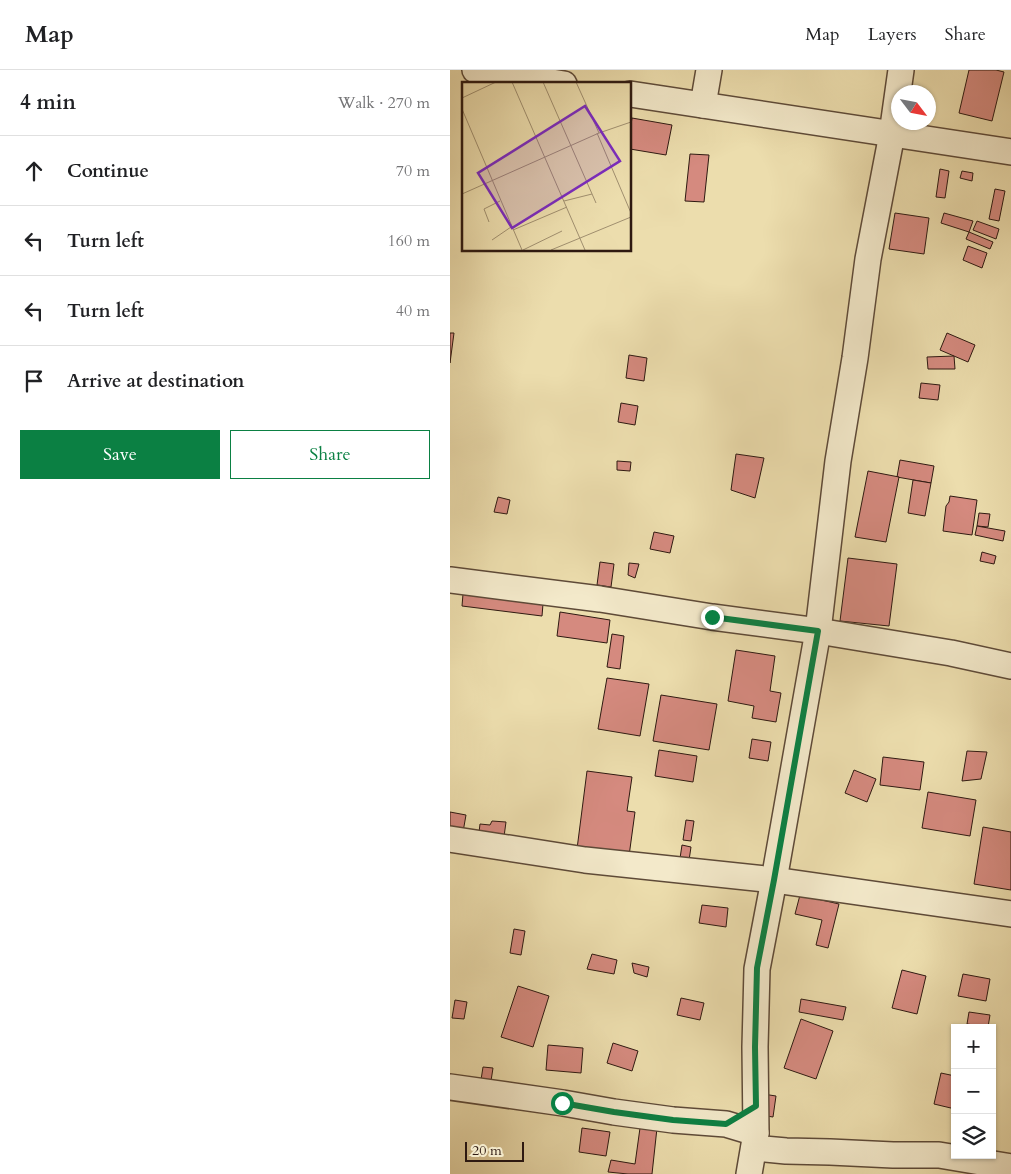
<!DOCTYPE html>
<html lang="en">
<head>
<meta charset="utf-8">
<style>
  body { margin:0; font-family:Cardo,serif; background:#f2f2f2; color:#202124 }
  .controls { position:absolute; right:15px; bottom:15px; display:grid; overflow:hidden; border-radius:0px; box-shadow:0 1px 4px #0004 }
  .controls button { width:45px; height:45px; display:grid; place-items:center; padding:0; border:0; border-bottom:1px solid #e0e0e0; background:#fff; color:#202124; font:25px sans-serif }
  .compass { position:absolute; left:441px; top:15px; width:45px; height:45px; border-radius:50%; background:#fff; box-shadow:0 1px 4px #0004; rotate:122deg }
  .scale { position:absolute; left:15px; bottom:12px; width:59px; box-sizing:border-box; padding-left:5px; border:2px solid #2e1911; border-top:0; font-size:14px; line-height:18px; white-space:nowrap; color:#2e1911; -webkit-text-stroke:4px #f3e9ca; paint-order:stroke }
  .stop { position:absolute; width:15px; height:15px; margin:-11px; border:4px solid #0b8043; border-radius:50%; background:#fff }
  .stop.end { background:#0b8043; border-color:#fff; box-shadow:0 1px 5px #0008 }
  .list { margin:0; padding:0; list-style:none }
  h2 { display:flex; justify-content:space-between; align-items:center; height:65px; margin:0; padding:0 20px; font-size:21px }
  h2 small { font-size:16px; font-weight:400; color:#757577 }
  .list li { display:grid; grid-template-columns:32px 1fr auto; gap:15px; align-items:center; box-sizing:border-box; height:70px; padding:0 20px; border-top:1px solid #e0e0e0 }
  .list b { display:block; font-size:19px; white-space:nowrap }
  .list em { font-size:16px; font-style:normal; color:#757577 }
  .actions { display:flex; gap:10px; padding:15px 20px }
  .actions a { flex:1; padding:11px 0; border:1px solid #0b8043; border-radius:0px; text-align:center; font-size:18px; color:#0b8043 }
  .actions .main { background:#0b8043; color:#fff }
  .icon { flex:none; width:28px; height:28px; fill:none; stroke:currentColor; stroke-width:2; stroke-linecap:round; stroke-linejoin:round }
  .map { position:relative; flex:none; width:561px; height:1104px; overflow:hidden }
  header { display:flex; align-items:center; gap:30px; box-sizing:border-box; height:70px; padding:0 25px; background:#fff; border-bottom:1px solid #e0e0e0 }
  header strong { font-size:24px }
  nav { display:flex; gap:28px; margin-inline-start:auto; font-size:18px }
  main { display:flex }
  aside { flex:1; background:#fff }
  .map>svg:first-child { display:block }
  .building { fill:#d58a7f; stroke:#2e1911 }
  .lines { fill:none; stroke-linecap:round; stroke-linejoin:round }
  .minor-casing { stroke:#5e4a38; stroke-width:28 }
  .minor { stroke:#f3e9ca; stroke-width:25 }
  .route { stroke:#0b8043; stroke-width:6 }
  .inset-road { fill:none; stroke:#a08f6f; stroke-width:1 }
  .view { fill:#7b2cbf; fill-opacity:0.15; stroke:#7b2cbf; stroke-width:2.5 }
  .inset-edge { fill:none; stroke:#2e1911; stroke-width:2.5 }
</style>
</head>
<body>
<header>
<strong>Map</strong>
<nav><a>Map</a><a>Layers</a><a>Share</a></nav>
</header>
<main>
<aside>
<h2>4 min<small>Walk · 270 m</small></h2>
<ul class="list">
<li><svg class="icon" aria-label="ahead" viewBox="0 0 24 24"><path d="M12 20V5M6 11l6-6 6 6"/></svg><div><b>Continue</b></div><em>70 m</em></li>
<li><svg class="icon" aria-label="left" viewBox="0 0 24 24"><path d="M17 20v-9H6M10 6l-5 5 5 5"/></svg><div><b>Turn left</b></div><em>160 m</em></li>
<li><svg class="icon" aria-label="left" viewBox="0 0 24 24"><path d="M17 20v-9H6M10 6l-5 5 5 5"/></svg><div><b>Turn left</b></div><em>40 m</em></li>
<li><svg class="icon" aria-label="arrive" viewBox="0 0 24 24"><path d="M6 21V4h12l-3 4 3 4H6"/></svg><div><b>Arrive at destination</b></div></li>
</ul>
<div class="actions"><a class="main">Save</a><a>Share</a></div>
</aside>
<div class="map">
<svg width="561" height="1104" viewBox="0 0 561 1104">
  <rect width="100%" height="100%" fill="#ecddad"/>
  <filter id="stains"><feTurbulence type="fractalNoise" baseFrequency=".004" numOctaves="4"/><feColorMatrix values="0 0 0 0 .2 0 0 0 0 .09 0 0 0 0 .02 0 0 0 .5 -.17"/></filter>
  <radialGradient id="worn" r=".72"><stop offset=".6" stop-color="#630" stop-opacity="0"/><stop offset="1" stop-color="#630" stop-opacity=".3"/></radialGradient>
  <g class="building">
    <path d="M519,0H546L554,2L542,51L509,43Z"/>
    <path d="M182,48L222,55L216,85L180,79V61Z"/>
    <path d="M240,84L259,85L254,132L235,131Z"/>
    <path d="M490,99L499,101L495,128L486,127Z"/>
    <path d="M512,101L523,103L522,111L510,108Z"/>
    <path d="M545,119L555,121L549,151L539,149Z"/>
    <path d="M445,143L479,148L474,184L439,179Z"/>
    <path d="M494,143L523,151L519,162L491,153Z"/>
    <path d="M527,151L549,159L546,169L523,160Z"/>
    <path d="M519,162L543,172L540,179L516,169Z"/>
    <path d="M518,176L537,183L532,198L513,190Z"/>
    <path d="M0,263H4L0,293Z"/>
    <path d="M497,263L525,275L518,292L490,280Z"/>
    <path d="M179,285L197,288L194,311L176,308Z"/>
    <path d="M504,286L505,299H478L477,287Z"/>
    <path d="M471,313L490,315L488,330L469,328Z"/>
    <path d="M171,333L188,336L185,355L168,352Z"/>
    <path d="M286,384L314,388L305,428L281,420Z"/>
    <path d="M450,390L484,396L481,413L447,407Z"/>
    <path d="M167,391L181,392L180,401L167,400Z"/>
    <path d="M418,401L449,407L436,472L405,467Z"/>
    <path d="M463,410L481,413L475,446L458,443Z"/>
    <path d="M500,426L527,430L522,465L493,461L496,436L499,432Z"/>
    <path d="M48,427L60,430L57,444L44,442Z"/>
    <path d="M529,443L540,444L538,457L527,456Z"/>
    <path d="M527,456L555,461L553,471L525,465Z"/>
    <path d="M204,462L224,466L220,483L200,479Z"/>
    <path d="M532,482L546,486L544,494L530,491Z"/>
    <path d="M398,488L447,494L439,556L390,551Z"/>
    <path d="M150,492L164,494L161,517L147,515Z"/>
    <path d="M179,493L189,494L185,508L178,505Z"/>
    <path d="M13,524L93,534L92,546L12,536Z"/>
    <path d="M110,542L160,550L157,573L107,566Z"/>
    <path d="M162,564L174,566L170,599L157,597Z"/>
    <path d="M286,580L325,586L320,621L331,623L326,652L302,648L304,636L278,631Z"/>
    <path d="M157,608L199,614L190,666L148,659Z"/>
    <path d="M211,625L267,634L259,680L203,671Z"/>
    <path d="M302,669L321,672L318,691L299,688Z"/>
    <path d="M209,680L247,686L243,712L205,706Z"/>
    <path d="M517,681L537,682L531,709L512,711Z"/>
    <path d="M433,687L474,692L470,720L430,715Z"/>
    <path d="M404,700L426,709L417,732L395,723Z"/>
    <path d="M137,701L182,707L177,741L185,742L179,786L127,779Z"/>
    <path d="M478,722L526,730L520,766L472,758Z"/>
    <path d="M0,742L16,745L13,762L0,760Z"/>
    <path d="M236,750L244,751L241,771L233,770Z"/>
    <path d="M42,751L56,752L53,774L28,771L30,754L40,755Z"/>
    <path d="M533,757L561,762V820L524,814Z"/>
    <path d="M232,775L241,777L238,797L229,795Z"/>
    <path d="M350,825L389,834L378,878L366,875L372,850L345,844Z"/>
    <path d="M252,835L278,838L276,857L249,853Z"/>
    <path d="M64,859L75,861L71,885L60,883Z"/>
    <path d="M142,884L167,890L164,904L137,899Z"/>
    <path d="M182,893L199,897L197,907L184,903Z"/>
    <path d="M452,900L476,906L467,944L442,938Z"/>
    <path d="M513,904L540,909L536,931L508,926Z"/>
    <path d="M68,916L99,926L83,977L51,967Z"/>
    <path d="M231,928L254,933L250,950L227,945Z"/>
    <path d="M351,929L396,937L393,950L349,942Z"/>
    <path d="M5,930L17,932L14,949L2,948Z"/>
    <path d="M519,942L540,945L538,957L517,954Z"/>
    <path d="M351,949L383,961L366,1009L334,998Z"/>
    <path d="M163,973L188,981L182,1001L157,993Z"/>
    <path d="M98,975L133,978L131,1003L96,1000Z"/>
    <path d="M33,997L43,998L41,1011L31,1010Z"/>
    <path d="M491,1003L505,1006V1039L484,1034Z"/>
    <path d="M313,1024L326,1026L323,1047L310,1045Z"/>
    <path d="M132,1058L160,1062L156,1086L129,1082Z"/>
    <path d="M190,1058H207L202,1104H178L158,1102L161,1090L185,1094Z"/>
  </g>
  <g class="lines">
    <defs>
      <g id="minor">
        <path d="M25,0L114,14"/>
        <path d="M180,24L561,82"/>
        <path d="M253,35L259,0"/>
        <path d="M0,510L150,529L262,547L368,561L501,583L561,596"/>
        <path d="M0,769L135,790L324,810L561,844"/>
        <path d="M0,1017L113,1033L164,1042L223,1050L276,1054L306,1063"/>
        <path d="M304,1078L336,1081L380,1082L443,1085H489L561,1097"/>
        <path d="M299,1104L306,1063L305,977L307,899L324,810L368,561L388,391L405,288L418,189L442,64L451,0"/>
      </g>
    </defs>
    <use href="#minor" class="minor-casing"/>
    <use href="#minor" class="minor"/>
  </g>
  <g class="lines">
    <path class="route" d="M112,1033L164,1042L223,1050L276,1054L306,1036L305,977L307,898L324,810L368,561L262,547"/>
  </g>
  <g transform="translate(12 12)">
    <rect width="169" height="169" fill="#ecddad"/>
    <path class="inset-road" d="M50,0L123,168M81,0L134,121M114,0L137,51M0,16L34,0M0,27L60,168M135,51L169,131M0,112L137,51L169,40M102,119L130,112M27,140L22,127L38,119M51,148L105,125M30,158L49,145M61,168L100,149M89,168L169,135"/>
    <path class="view" d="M123,24L158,79L50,146L16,91Z"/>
    <rect width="169" height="169" class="inset-edge"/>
  </g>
  <rect width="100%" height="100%" filter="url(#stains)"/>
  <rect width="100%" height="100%" fill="url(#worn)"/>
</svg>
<div class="controls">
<button>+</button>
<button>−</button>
<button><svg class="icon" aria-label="layers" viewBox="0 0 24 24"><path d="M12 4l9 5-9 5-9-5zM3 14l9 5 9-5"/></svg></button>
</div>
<svg class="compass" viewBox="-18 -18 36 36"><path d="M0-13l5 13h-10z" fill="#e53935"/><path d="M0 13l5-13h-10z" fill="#757577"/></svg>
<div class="scale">20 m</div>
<div class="stop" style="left:112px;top:1033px"></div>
<div class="stop end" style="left:262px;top:547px"></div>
</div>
</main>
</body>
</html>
